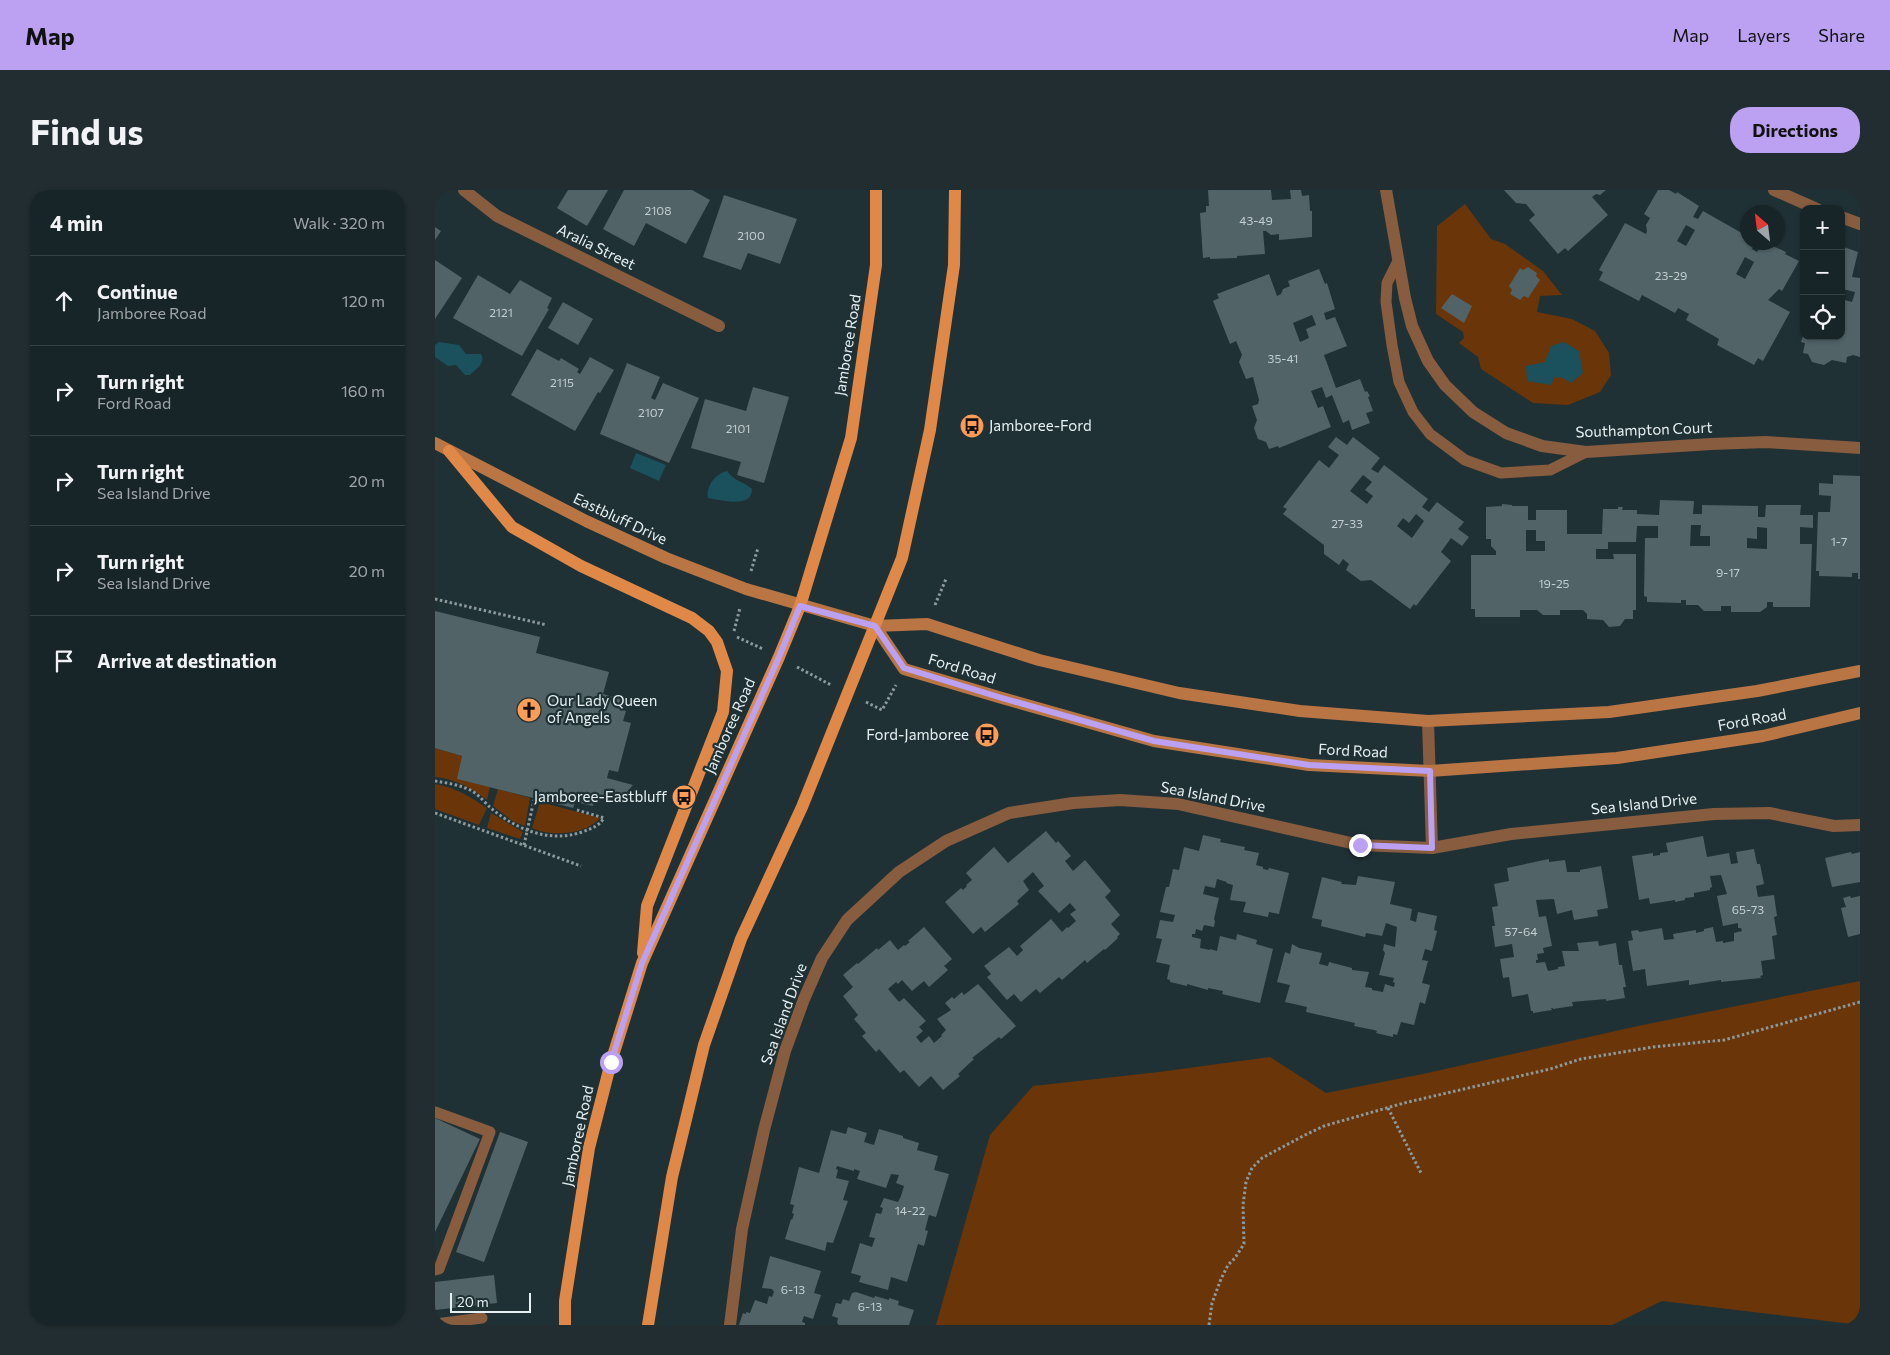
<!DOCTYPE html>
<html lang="en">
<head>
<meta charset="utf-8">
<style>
  body { margin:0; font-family:Commissioner,sans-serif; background:#212d30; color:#f1f3f6 }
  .controls { position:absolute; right:15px; top:15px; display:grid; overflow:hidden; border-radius:10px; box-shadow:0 1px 4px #0004 }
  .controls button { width:45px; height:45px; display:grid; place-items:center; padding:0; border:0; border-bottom:1px solid #364245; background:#182528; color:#f1f3f6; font:25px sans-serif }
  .compass { position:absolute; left:1305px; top:15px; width:45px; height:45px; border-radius:50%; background:#182528; box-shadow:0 1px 4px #0004; rotate:332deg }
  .scale { position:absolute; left:15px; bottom:12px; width:81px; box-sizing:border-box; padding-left:5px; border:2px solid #e6f0f3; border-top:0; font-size:14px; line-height:18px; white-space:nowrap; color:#e6f0f3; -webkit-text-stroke:4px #203135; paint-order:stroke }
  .stop { position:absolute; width:15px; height:15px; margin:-11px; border:4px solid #bca0f2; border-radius:50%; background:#fff }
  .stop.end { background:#bca0f2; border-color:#fff; box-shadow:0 1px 5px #0008 }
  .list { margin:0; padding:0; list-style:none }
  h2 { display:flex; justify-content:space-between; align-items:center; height:65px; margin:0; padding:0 20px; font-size:21px }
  h2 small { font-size:16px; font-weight:400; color:#9fa5a8 }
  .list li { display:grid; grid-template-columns:32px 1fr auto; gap:15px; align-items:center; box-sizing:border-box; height:90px; padding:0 20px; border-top:1px solid #364245 }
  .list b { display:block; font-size:19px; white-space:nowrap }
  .list p { margin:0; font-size:16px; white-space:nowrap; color:#9fa5a8 }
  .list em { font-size:16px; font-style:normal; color:#9fa5a8 }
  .icon { flex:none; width:28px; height:28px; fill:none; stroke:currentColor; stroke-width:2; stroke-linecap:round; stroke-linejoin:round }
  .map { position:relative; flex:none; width:1425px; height:1135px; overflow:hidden; border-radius:20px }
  header { display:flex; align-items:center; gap:30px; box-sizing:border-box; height:70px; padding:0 25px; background:#bca0f2; color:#111 }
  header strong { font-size:24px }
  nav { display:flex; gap:28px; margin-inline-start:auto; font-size:18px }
  .intro { display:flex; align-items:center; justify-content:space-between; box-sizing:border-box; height:120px; padding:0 30px }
  h1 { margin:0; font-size:35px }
  .button { padding:12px 22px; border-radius:20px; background:#bca0f2; color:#111; font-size:18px; font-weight:700 }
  main { display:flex; gap:30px; padding:0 30px }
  aside { flex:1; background:#182528; border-radius:20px; box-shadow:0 1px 4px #0004 }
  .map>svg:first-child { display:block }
  .green { fill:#6a3508 }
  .water { fill:#1a515c }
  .building { fill:#516367; fill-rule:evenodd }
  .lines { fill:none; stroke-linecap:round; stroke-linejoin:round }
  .path { stroke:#8d9a9d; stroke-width:3; stroke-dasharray:2.5 2.5; stroke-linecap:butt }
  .lane { stroke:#885c3f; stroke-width:11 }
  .street { stroke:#885c3f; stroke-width:12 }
  .secondary { stroke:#ba7545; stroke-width:12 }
  .primary { stroke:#e08847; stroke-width:12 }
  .route { stroke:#bca0f2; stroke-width:6 }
  .labels { text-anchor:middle; stroke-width:4.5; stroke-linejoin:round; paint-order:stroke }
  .number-label { font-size:12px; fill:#c1cdd0 }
  .street-label { font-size:15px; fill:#e6f0f3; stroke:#203135 }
  .poi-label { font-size:15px; fill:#e6f0f3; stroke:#203135; text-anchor:start }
</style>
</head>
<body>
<header>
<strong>Map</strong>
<nav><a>Map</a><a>Layers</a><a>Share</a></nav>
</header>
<div class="intro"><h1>Find us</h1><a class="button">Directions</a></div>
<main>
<aside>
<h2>4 min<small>Walk · 320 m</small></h2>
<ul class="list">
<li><svg class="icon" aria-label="ahead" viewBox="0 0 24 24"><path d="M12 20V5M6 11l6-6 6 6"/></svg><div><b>Continue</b><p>Jamboree Road</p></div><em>120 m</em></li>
<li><svg class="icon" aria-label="right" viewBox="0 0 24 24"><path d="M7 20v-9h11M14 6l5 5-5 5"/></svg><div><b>Turn right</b><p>Ford Road</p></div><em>160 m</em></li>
<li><svg class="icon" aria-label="right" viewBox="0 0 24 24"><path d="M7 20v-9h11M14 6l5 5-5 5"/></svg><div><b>Turn right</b><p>Sea Island Drive</p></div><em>20 m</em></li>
<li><svg class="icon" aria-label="right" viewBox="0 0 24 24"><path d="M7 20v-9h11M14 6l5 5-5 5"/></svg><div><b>Turn right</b><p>Sea Island Drive</p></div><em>20 m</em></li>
<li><svg class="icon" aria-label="arrive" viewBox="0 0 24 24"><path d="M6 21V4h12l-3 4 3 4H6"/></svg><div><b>Arrive at destination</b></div></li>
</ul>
</aside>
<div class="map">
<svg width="1425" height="1135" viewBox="0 0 1425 1135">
  <rect width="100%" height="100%" fill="#203135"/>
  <g class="green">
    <path d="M1030,14L1056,49L1070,54L1108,81L1127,105L1105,106L1102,122L1137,129L1160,141L1174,163L1176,185L1165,202L1133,215L1098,213L1046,179L1043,167L1024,153L1029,148L1028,142L1001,124L1002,36Z"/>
    <path d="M0,558L27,566L23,589L55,597L52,610C37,598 20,589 0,587Z"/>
    <path d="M0,594C20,597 35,607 52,618L44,635L0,619Z"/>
    <path d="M63,599L95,608L90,636L79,632L58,616Z"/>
    <path d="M105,612L165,628C151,645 116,647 97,638Z"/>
    <path d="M56,623L88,642L85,649L52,638Z"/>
    <path d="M1425,791V1135L1227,1111L1177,1135H501L555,945L598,896L724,882L835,867L891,903L988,884L1203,836Z"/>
  </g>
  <g class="water">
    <path d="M4,152L24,155L31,164H46C51,173 41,179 35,185H30L21,175L13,176L0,167V155Z"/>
    <path d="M1129,152L1144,161L1148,183L1136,193L1126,187L1119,188L1116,195L1092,191L1091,176L1110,172L1116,156Z"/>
    <path d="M201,263L231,275L224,291L195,278Z"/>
    <path d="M292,281C300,292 308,291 317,299C317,319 286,310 273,308C271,296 280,284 292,281Z"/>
  </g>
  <g class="building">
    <path d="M133,0H173L152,36L122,18Z"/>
    <path d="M189,0H257L275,10L251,54L211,33L199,56L168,39Z"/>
    <path d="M773,0H836L837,10L856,9L855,0H866L867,6L874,5L875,21H877V47L844,50V44L836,45L831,41H828L830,64L802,66V68L775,69V67L768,68L765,23L771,22V16H774Z"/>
    <path d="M1069,0H1171L1165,5L1161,4L1157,7L1173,25L1133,61L1130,58L1123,64L1094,30L1100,25L1091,14L1081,13Z"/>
    <path d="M1223,0H1234L1241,4L1242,2L1264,16L1258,27L1263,29L1268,21L1312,46V52H1320L1317,59L1322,62L1327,52H1329L1351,62L1350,64L1364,71L1347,101L1344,99L1333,110L1355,122L1328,171L1323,168L1319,175L1282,155L1284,149L1251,130L1254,124L1243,118L1240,123L1207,105L1204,111L1164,90L1168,82L1164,80L1190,33L1211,44L1212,41L1211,35L1215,28L1209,24ZM1251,35L1260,40L1251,56L1242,51ZM1310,67L1319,72L1310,89L1301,84Z"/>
    <path d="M289,5L362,29L345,74L313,63L306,80L268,67Z"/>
    <path d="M0,37L6,41L0,50Z"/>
    <path d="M1406,56L1423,62L1417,87L1425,88V167L1418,165L1412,167L1411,173L1397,170L1389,175L1377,172L1373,164L1368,163L1370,153L1366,152L1368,146H1406V109L1417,112L1420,102L1408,99L1410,92L1406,91Z"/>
    <path d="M0,70L27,88L0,129Z"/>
    <path d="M1093,77L1102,83L1101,86L1105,90L1093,108L1089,106L1085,110L1075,104L1077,100L1074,96L1085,78L1088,80Z"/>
    <path d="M884,79L890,94L892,93L900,119L889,123L891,130L900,127L912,156L889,165L901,198L925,189L930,202L932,201L935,206L933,207L938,221L931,223L935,233L917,240L914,230L908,233L897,205L891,208L887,197L876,201L883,218L888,216L896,237L844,258L843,256L834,259L831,252L823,249L819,238L822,230L817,216L823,214L824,210L818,187L811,189L804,172L807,165L801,151L795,154L778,111L784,108L782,104L834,84L842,106L846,104L848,99L855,96L853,91ZM877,125L881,135L871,139L874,148L865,152L858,133Z"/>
    <path d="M43,85L75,104L85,90L117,108L112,118L114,119L87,166L18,128Z"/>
    <path d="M1017,104L1037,116L1029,133L1006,118Z"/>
    <path d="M128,112L158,129L143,155L113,138Z"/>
    <path d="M102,159L124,171L126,168L144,179L142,182L145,184L155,167L179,180L165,203L163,202L140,241L76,205Z"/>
    <path d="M192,173L225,187L216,208L220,210L228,193L264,208L234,273L165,244Z"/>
    <path d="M318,197L354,207L329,293L302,285L306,272L256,258L270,209L311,221Z"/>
    <path d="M901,247L912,255L918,247L945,268L936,279L943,283L949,275L993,309L987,317L994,322L1002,312L1029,332L1023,339L1034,347L1027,356L1016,348L1006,362L1016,371L981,416L979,414L975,419L936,390L926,391L911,380L914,374L908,369L904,375L889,364V355L848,324L852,319L848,317L884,270L894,278L904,265L893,257ZM928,285L937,292L930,300L938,306L932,314L915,301ZM981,324L989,331L977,348L962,336L968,328L974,333Z"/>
    <path d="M1398,285L1425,286V389H1423V383H1417V387L1384,386V381H1381L1383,322H1395L1396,306L1384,305V293L1398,294Z"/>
    <path d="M1225,310L1259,311L1258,324H1267V315L1323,316V327H1330L1331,315H1366L1365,325H1378V338L1365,337V354H1377L1375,417H1338V412H1332V417L1325,422H1296V416H1286V421H1269L1263,415H1251V410H1246V413L1212,412V407L1209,406L1210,348H1223V336H1202L1201,352H1173V359H1161V369H1179L1178,364H1201V420H1198V429H1190L1185,436L1174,437L1168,430L1152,429V424L1148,420H1125V425H1108L1102,420H1085V427H1040V419H1036V365H1061V361L1056,356V349H1051V317L1067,316V314L1077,315V316H1093V330H1101V320H1132V344H1167L1168,319H1183V317H1188L1187,320H1202V324L1224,325ZM1256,335H1266L1265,346H1275V356H1255ZM1322,337L1332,338V359L1312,358V348L1322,349ZM1091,340H1101V351H1110V361H1091Z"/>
    <path d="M0,421L105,447L101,463L174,482L168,504L186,509L184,519L191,521L188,531L196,533L183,582L174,580L172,588L198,595L183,612L161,606L158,616L140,612L138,618L22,589L27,566L0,558Z"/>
    <path d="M611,641L621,653L623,651L636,666L630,671L638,681L650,670L676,701L670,707L685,725L676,734L685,744L682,747L683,748L670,760L669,759L652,773L650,770L627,790L624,787L605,803L601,799L586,812L579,804L572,810L552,787L556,784L549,776L574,757L582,766L588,760L585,756L616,729L627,742L632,737L633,738L641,731L635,724L641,720L635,713L624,723L603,701L609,696L598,682L588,691L594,700L582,711L584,714L550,742L546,737L538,744L510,712L526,698L528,700L532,696L531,695L537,690L531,683L559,657L573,673Z"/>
    <path d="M768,645L786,649L785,652L810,657L809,660L824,663L821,675L828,677V679L833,680L834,678L854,683L844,724L834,722L833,727L808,722L811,712L795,710L798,695L791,693L792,692L782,689L780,698L770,696L768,704L784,708L779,729L780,731L779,737L769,735L767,741L761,739L760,744H757V747L766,749L765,758L775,760V759L782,761L785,746L801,750L802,744L822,750L821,754L838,759L825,813L787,804L788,801L773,798V800L752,794V796L735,792V790L732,789L735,775L721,772L727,749L721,748L725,730L738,732L740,725L725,722L731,697H734L738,679L744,680L749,657L764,661Z"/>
    <path d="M1268,646L1272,667L1294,663L1296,674L1303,673L1301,662L1319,659L1322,674H1325L1329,694L1321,696L1323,707L1339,705L1342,726L1339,727L1342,745L1337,746L1340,769L1326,771L1328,785L1325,786L1326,788L1286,792V790L1254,795V790L1212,796L1210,779L1198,781L1193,751L1198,750L1196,741L1203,740L1204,742L1227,738L1229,750L1239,749L1238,744L1261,740V743L1269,741V739L1278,737L1281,752L1288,751V753L1299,751V743L1307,741L1306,738H1303V733L1288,736L1282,706L1292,704L1286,685L1275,686L1277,697L1275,698V700L1259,703V707L1250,708V710L1240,712V710L1215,714L1214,708L1204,710L1197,666L1218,663V666L1225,665V663L1233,662L1231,653Z"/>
    <path d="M1416,662L1417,664L1425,662V692L1397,697L1390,668Z"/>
    <path d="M1114,669V672L1130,670L1132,682H1145V680L1166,676L1173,718L1162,720L1163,726L1139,730L1137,720L1122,724L1119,709L1101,710L1104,727L1111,726L1117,756L1108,758L1109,763L1102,764L1103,770H1101V773L1110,772L1113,781L1123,779V777L1130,776L1127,761H1144L1142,753L1163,751L1164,756L1181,753L1184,775H1187L1191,797H1188L1190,808L1171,811V809L1137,812L1138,816L1118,819V818H1116L1117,820L1098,823V821H1096L1093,804L1077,807L1074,787L1068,788L1065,769L1079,767L1077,754L1060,757L1057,736H1060L1057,717L1063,716L1059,694L1074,691L1072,678Z"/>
    <path d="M923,686L960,692L955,714L977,719L975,730L981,732L983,722L1002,726L999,740L1002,741L997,761L990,759L987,770L993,771L987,793L995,795L990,814L985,812L979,835L966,832L962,845L958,844V847L941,843L942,841L939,840L919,836L920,833L871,822L872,817L850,812L855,795L842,792L850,762L855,764L857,754L864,758L887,763L884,774L893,776L894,772L917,778V780L934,782L930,797L937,798V800L948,802L950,794L959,797L960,793L958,792L959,788L944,785L950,763L948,760L949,754L960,757L962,737L951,733L947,746L931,743L930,747L886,736L887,730L877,728L887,687L907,692L906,694L921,695Z"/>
    <path d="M1415,706L1416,708L1425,706V744L1413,747L1406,718L1411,717L1408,708Z"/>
    <path d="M489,737L517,769L509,776L513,780L494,797L489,791L477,801L467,790L463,794L461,792L453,799L464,812L469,808L491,831L484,837L488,841L481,847L486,853L494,846L499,853L507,846L506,845L511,840L502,829L516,820L510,813L517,807L519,809L527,802L529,805L543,794L581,836L566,849L564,847L537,868L539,869L523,884L525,886L508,900L496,886L484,897L469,880L465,883L444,859L441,862L427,846L431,843L419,829L423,825L408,806L418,797L408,785L422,773L423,774L442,758L443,760L455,750L463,760L469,755L470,756L475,752L473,751Z"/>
    <path d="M0,928L45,949L0,1042Z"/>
    <path d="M413,937L432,943L429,952L439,955L444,939L468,946V948L484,953L482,960L503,966L499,980L514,984L501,1027L494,1025L490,1040L493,1041L489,1056L483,1054L472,1092L456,1087L453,1100L424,1092L426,1086L416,1083L425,1053L437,1057L440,1048L434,1047L441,1023L446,1024L448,1018L445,1017L449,1008L463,1012L466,1006L469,996L461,993L464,985L456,984L451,998L422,989L425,981L419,979V981L402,976L401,979L403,980L401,988L414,991L408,1010L413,1011L398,1053L392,1052L390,1061L350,1049L356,1029L357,1030L359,1024L357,1023L359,1015L355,1014L364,977L384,983L396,940L411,944Z"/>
    <path d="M65,942L93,952L49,1072L21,1062Z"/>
    <path d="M335,1066L386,1081L379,1103L386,1105L378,1129L369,1126L367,1132L370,1133V1135H304L308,1123L311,1124V1122L315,1123L320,1110L332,1114L334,1106L337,1107L339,1102L337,1099L327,1098Z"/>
    <path d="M59,1085L62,1113L0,1120V1092Z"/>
    <path d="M421,1102L439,1108L440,1106L454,1110V1108L464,1111L463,1115L479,1120L474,1135H404L402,1133L403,1128L397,1126L401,1113L406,1114L408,1109L414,1111L417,1103Z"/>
  </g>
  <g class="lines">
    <g class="path">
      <path d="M316,381L323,358"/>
      <path d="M0,409L112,435"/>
      <path d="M500,415L511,389"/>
      <path d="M299,441L305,418"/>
      <path d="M302,447L328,459"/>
      <path d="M362,477L396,495"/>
      <path d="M431,512L447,520L461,495"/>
      <path d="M0,591C12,593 26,595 37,601C45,606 51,614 57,619C82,640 115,653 147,642C157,638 163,637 169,628L142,620"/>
      <path d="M0,623L146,676"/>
      <path d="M89,655L99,610"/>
      <path d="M953,918L986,983"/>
      <path d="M774,1135L777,1113L786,1089L793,1075L800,1068L809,1054L808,1015L811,992L817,978L827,968L870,945L889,936L969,913L1115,879L1146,869L1218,857L1289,850L1425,812"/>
    </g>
    <g class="lane">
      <path d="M963,71L952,93L951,112L957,155L964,192L978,222L995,244L1030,270L1066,283L1115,280L1151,262"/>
      <path d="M0,922L55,942L4,1079L0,1080"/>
      <path d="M0,1134L47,1128"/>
    </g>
    <g class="street">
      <path d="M29,0L62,26L284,136"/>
      <path d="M951,0L970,108L977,136L993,171L1010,195L1038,222L1071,243L1107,256L1151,262L1276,254L1331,252L1425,258"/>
      <path d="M1339,0L1382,19"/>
      <path d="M1406,27L1425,34"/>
      <path d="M993,531L997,658"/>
      <path d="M295,1135L307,1039L329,940L350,861L369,809L387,768L412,730L464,682L511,651L574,623L638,613L685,610L743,614L925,655L997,658L1076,644L1279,624L1334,623L1399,636L1425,635"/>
    </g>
    <g class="secondary">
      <path d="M0,253L151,331L231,368L311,399L440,436L492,434L604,470L744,503L865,521L993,531L1174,522L1322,501L1425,481"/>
      <path d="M440,436L469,479L567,508L719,551L874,575L995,581L1182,568L1328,546L1425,523"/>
    </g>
    <g class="primary">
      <path d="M14,261L77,337L146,376L257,428L274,441L282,452L292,481L288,522L212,716L208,763"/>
      <path d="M130,1135V1111L154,958L176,872L207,773L344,467L365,416L416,248L441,75V0"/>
      <path d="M213,1135L237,987L269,855L306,749L367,617L467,368L495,240L519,75L520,0"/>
    </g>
  </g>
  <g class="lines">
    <path class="route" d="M176,872L207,773L344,467L365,416L440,436L469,478L567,508L719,551L874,575L995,581L997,658L925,655"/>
  </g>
  <defs>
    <symbol id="bus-disc" viewBox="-11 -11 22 22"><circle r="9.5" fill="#fd9c56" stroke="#203135"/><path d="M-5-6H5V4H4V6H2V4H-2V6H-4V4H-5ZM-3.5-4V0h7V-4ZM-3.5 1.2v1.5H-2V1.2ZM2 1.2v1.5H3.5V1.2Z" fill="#111"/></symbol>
    <symbol id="church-disc" viewBox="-11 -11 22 22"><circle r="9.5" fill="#fd9c56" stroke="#203135"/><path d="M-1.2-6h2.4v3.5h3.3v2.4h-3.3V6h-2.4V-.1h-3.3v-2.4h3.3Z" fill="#111"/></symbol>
  </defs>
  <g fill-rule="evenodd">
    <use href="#bus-disc" x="523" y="222" width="28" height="28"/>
    <use href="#church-disc" x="80" y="506" width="28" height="28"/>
    <use href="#bus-disc" x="538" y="531" width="28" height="28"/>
    <use href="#bus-disc" x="235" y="593" width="28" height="28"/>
  </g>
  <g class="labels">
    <g class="number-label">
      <text x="223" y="25">2108</text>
      <text x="821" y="35">43-49</text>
      <text x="316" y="50">2100</text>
      <text x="1236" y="90">23-29</text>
      <text x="66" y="127">2121</text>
      <text x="848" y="173">35-41</text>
      <text x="127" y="197">2115</text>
      <text x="216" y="227">2107</text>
      <text x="303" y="243">2101</text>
      <text x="912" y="338">27-33</text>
      <text x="1404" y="356">1-7</text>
      <text x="1293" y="387">9-17</text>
      <text x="1119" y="398">19-25</text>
      <text x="1313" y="724">65-73</text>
      <text x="1086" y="746">57-64</text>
      <text x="475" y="1025">14-22</text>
      <text x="358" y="1104">6-13</text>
      <text x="435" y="1121">6-13</text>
    </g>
    <g class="street-label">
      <text transform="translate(161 57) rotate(26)" y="5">Aralia Street</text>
      <text transform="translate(413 155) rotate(-81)" y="5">Jamboree Road</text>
      <text transform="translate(1209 240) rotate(-2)" y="5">Southampton Court</text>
      <text transform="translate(185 329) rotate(25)" y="5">Eastbluff Drive</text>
      <text transform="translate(527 479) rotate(17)" y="5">Ford Road</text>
      <text transform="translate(1317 530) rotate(-10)" y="5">Ford Road</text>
      <text transform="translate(295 536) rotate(-66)" y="5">Jamboree Road</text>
      <text transform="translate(918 561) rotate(3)" y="5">Ford Road</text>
      <text transform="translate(778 607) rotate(11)" y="5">Sea Island Drive</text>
      <text transform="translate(1209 614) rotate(-6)" y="5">Sea Island Drive</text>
      <text transform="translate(349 824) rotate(-70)" y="5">Sea Island Drive</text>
      <text transform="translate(143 946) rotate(-78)" y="5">Jamboree Road</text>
    </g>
    <g class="poi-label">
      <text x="554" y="241">Jamboree-Ford</text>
      <text x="112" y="516">Our Lady Queen<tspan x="112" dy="17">of Angels</tspan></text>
      <text x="534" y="550" text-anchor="end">Ford-Jamboree</text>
      <text x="232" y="612" text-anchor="end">Jamboree-Eastbluff</text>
    </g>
  </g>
</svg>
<div class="controls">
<button>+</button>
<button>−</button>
<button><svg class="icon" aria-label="locate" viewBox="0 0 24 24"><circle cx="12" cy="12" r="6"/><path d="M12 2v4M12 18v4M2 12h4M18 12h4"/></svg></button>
</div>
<svg class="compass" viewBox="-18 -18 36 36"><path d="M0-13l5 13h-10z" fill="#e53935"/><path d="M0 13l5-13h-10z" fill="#9fa5a8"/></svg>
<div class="scale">20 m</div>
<div class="stop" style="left:176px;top:872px"></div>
<div class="stop end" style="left:925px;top:655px"></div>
</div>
</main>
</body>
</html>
